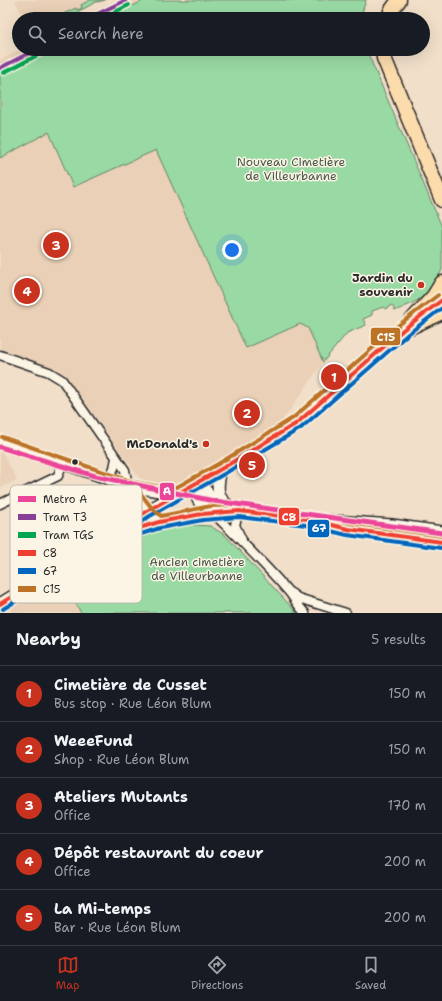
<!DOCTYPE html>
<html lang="en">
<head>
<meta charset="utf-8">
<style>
  body { margin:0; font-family:"Shantell Sans",sans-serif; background:#20242c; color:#f1f3f6 }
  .you { position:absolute; left:232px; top:250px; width:14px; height:14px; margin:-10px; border:3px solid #fff; border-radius:50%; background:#1a73e8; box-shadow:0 0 0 6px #1a73e833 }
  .badge { display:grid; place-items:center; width:26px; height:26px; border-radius:50%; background:#c8321e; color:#fff; font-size:13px; font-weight:700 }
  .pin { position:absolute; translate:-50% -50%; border:2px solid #fff; box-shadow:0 1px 4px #0006 }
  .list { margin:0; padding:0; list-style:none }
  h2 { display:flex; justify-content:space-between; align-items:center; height:52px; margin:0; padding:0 16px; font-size:17px }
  h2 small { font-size:13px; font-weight:400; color:#9ea1a6 }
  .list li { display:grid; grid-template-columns:26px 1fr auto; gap:12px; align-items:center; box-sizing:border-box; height:56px; padding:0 16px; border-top:1px solid #363941 }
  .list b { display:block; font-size:15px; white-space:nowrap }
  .list p { margin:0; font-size:13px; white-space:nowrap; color:#9ea1a6 }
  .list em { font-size:13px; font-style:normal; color:#9ea1a6 }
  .icon { flex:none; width:22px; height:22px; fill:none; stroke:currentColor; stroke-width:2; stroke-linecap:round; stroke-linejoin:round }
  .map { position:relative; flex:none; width:442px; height:613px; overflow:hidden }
  .search { position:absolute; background:#171b24; box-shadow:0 4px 16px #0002; left:12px; right:12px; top:12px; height:44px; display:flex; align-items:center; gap:10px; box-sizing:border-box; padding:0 14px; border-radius:22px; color:#9ea1a6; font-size:15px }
  .sheet { height:332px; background:#171b24 }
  nav { display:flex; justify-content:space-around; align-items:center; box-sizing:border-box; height:56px; border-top:1px solid #363941; background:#171b24; font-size:11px; color:#9ea1a6 }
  nav a { display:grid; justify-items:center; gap:2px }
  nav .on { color:#c8321e }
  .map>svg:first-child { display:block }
  .built { fill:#e9d0b6 }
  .green { fill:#99daa4; stroke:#628268 }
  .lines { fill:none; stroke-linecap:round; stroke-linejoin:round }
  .street-casing { stroke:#2b2b2b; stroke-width:11 }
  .secondary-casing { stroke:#2b2b2b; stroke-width:14 }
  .highway-casing { stroke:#2b2b2b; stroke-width:17 }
  .street { stroke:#fcf5e5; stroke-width:8 }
  .secondary { stroke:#fcf5e5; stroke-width:11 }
  .highway { stroke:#fcdcac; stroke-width:14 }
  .bus-1-casing { stroke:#fcf5e5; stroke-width:7 }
  .bus-2-casing { stroke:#fcf5e5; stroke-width:7 }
  .bus-3-casing { stroke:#fcf5e5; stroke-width:7 }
  .bus-1 { stroke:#ef3f30; stroke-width:4 }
  .bus-2 { stroke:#0065bd; stroke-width:4 }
  .bus-3 { stroke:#bc7326; stroke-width:4 }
  .tram-1-casing { stroke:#fcf5e5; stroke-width:7 }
  .tram-2-casing { stroke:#fcf5e5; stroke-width:7 }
  .tram-1 { stroke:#873f98; stroke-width:4 }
  .tram-2 { stroke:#00a651; stroke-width:4 }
  .metro-1-casing { stroke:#fcf5e5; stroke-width:8 }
  .metro-1 { stroke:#eb4599; stroke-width:5 }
  .poi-dot { fill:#c8321e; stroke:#fcf5e5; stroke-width:1.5 }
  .bus-dot { fill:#2b2b2b; stroke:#fcf5e5; stroke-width:1.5 }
  .labels { text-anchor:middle; stroke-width:3; stroke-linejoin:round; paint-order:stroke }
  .park-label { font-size:12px; fill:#465749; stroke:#fcf5e5 }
  .poi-label { font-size:12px; font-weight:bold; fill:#2b2b2b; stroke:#fcf5e5; text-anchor:end }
  .key { fill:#fcf5e5; stroke:#bdb8ad; stroke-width:1 }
  .key-label { font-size:11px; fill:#2b2b2b }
  .line-badge { stroke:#fcf5e5; stroke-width:1.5 }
  .badge-label { font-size:11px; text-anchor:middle; font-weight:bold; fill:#fff }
</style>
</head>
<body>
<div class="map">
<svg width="442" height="613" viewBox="0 0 442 613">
  <rect width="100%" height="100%" fill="#f1dfc9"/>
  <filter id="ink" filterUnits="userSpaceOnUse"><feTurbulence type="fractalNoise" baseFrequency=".025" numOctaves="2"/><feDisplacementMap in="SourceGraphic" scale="8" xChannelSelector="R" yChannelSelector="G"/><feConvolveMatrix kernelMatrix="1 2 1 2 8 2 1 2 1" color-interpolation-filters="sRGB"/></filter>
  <g filter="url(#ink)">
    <g class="built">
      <path d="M15,0H108L102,3H96L66,19H24Z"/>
      <path d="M117,0H145L105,19H79Z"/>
      <path d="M22,49H42L0,71V60Z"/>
      <path d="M49,132L73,186L156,149L246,348L300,324L308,327L323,362L283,420L260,439L170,488L142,481L64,376L0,348V158Z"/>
      <path d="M0,452H2L17,480L0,488Z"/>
      <path d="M62,578L81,613H12L10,609Z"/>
    </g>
    <g class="green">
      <path d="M90,0H105L96,2L64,19H58L57,17L76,8L77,10L82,8L81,5Z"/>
      <path d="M145,0H366L360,19H105Z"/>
      <path d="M42,49H366L442,227V270L436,281L427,294L415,302L395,311L392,305L385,309L383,307L372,311V315L363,319L366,325L347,333L323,362L308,328L300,324L246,348L156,150L73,187L49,132L0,158V71Z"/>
      <path d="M192,525L210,526L225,535L297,613H81L62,578C93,559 122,541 157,531C170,528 181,527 192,525Z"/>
    </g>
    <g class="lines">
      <defs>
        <g id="street">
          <path d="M0,355L49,372L62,380L125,470L128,487L147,511L159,522"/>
          <path d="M0,443L128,487L156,492L178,493"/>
          <path d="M108,480L114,468L116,458"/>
          <path d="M32,489L75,558"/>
          <path d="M0,504L58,476L62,464"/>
          <path d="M239,511L235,525L242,540"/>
          <path d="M212,512C238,538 264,563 288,591C294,598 298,606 305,613"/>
          <path d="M291,593L298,598L346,613"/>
        </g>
        <g id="secondary">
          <path d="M221,469C219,479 215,492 223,501C226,505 234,508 239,511"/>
          <path d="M197,483C208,489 212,500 212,512C199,504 194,499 197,483Z"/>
          <path d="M343,528L442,542"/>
          <path d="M114,540L143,526L159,522L212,512L239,511L307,519L392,525L442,532"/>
          <path d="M0,604L75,558L147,511L221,469L297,423L404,329L442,300"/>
        </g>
        <g id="highway">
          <path d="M389,19L391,11L399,0"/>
          <path d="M383,49L384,58L442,200"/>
          <path d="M410,327L442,312"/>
          <path d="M404,329L434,296L442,283"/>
        </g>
      </defs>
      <use href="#street" class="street-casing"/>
      <use href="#secondary" class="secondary-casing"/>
      <use href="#highway" class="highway-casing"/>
      <use href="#street" class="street"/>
      <use href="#secondary" class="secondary"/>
      <use href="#highway" class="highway"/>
      <defs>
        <g id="bus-1">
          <path d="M136,529L159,522L202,514L239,511L307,519L348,529L442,542"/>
          <path d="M0,604L75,558L147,511L221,469L297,423L404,329L442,300"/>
        </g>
        <g id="bus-2">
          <path d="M138,535L160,528L203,520L239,517L306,525L347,535L441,548"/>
          <path d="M3,609L78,563L150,516L224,474L301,428L408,334L442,308"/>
        </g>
        <g id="bus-3">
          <path d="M2,437L130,481L157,486L177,487L218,464L293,418L400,324L438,295"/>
          <path d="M121,478L132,482L151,507L161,516L211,506L239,505L308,513L349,523L442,536"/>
        </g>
      </defs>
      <use href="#bus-1" class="bus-1-casing"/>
      <use href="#bus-2" class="bus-2-casing"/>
      <use href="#bus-3" class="bus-3-casing"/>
      <use href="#bus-1" class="bus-1"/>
      <use href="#bus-2" class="bus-2"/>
      <use href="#bus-3" class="bus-3"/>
      <defs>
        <g id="tram-1">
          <path d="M87,19L126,0"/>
          <path d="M0,68L37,49"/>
        </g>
        <g id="tram-2">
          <path d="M101,19L129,5"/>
          <path d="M3,73L40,54"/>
        </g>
      </defs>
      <use href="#tram-1" class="tram-1-casing"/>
      <use href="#tram-2" class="tram-2-casing"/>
      <use href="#tram-1" class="tram-1"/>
      <use href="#tram-2" class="tram-2"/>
      <defs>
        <path id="metro-1" d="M0,447L95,476L214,501L442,533"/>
      </defs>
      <use href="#metro-1" class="metro-1-casing"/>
      <use href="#metro-1" class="metro-1"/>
    </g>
  </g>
  <g class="poi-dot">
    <circle cx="421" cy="285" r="4"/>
    <circle cx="206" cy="444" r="4"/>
  </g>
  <circle class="bus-dot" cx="75" cy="462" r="3.5"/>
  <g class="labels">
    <g class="park-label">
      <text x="291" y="166">Nouveau Cimetière<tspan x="291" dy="14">de Villeurbanne</tspan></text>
      <text x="197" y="566">Ancien cimetière<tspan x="197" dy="14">de Villeurbanne</tspan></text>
    </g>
    <g class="poi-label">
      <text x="413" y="282">Jardin du<tspan x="413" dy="14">souvenir</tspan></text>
      <text x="198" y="448">McDonald's</text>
    </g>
  </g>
  <rect x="10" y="485" width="132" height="118" rx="6" class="key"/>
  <rect x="18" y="496" width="18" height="6" fill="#eb4599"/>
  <rect x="18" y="514" width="18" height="6" fill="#873f98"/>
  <rect x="18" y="532" width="18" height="6" fill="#00a651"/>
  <rect x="18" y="550" width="18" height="6" fill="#ef3f30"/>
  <rect x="18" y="568" width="18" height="6" fill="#0065bd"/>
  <rect x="18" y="586" width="18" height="6" fill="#bc7326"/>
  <g class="key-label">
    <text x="43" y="503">Metro A</text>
    <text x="43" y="521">Tram T3</text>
    <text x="43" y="539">Tram TGS</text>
    <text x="43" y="557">C8</text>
    <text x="43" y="575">67</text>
    <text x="43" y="593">C15</text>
  </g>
  <g class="line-badge">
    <rect x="370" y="327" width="31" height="19" rx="4" fill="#bc7326"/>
    <rect x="159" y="482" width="16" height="19" rx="4" fill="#eb4599"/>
    <rect x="278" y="507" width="22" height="19" rx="4" fill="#ef3f30"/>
    <rect x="307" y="519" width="23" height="19" rx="4" fill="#0065bd"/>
  </g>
  <g class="badge-label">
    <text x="386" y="341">C15</text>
    <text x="167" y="495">A</text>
    <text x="289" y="521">C8</text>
    <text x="319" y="532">67</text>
  </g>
</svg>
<div class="you"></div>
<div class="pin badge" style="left:334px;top:377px">1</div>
<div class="pin badge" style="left:247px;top:413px">2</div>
<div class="pin badge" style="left:56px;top:245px">3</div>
<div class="pin badge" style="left:27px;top:291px">4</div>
<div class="pin badge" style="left:252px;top:465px">5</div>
<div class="search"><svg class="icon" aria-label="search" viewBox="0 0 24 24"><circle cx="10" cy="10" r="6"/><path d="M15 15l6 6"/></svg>Search here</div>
</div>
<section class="sheet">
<h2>Nearby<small>5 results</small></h2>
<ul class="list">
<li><span class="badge">1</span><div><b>Cimetière de Cusset</b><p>Bus stop · Rue Léon Blum</p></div><em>150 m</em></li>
<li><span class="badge">2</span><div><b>WeeeFund</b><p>Shop · Rue Léon Blum</p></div><em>150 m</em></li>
<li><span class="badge">3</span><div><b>Ateliers Mutants</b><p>Office</p></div><em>170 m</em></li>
<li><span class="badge">4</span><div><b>Dépôt restaurant du coeur</b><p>Office</p></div><em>200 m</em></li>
<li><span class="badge">5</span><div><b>La Mi-temps</b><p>Bar · Rue Léon Blum</p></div><em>200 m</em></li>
</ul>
</section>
<nav>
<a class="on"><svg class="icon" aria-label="map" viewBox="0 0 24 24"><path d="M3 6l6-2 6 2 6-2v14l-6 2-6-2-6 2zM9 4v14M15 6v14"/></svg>Map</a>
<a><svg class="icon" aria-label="directions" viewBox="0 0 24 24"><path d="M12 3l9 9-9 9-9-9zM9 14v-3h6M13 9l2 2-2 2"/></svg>Directions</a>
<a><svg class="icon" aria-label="saved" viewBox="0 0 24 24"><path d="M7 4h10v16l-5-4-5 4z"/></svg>Saved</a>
</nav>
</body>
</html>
